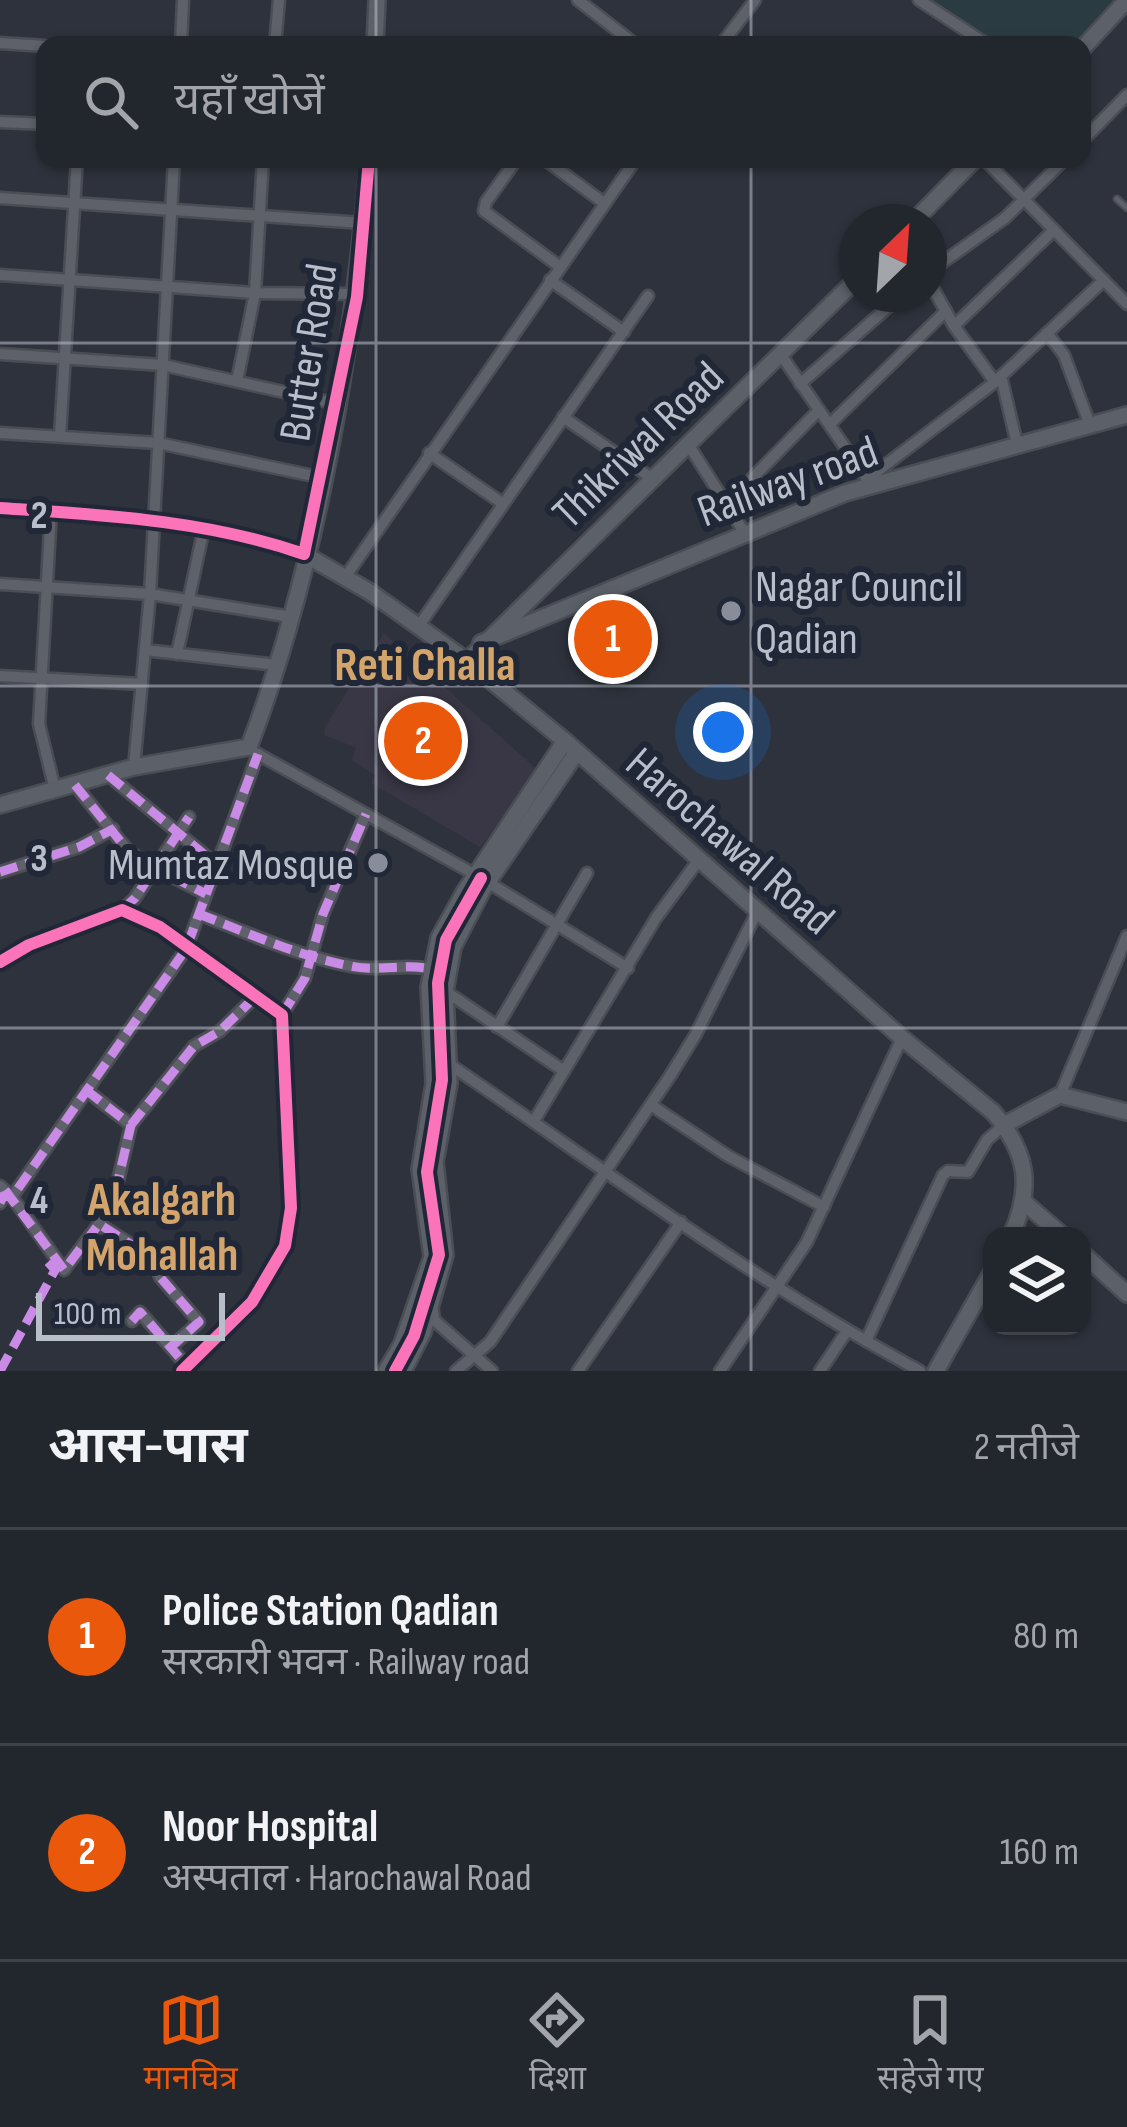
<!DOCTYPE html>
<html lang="hi">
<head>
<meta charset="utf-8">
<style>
  body { margin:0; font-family:"Sofia Sans Condensed","Noto Sans Devanagari",sans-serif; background:#2e3239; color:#f1f3f6 }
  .controls { position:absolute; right:36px; bottom:36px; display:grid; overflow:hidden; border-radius:24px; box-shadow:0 3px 9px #0004 }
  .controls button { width:108px; height:108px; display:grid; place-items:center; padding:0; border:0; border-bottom:3px solid #3f4349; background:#22262d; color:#f1f3f6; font:60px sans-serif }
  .compass { position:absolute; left:839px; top:204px; width:108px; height:108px; border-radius:50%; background:#22262d; box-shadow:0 3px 9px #0004; rotate:25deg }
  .scale { position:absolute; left:36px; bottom:30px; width:189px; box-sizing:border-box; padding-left:12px; border:6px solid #b9becb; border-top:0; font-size:33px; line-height:42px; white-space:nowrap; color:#b9becb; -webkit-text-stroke:9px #202737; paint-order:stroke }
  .you { position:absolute; left:723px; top:732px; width:42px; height:42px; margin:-30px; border:9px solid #fff; border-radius:50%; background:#1a73e8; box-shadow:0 0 0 18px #1a73e833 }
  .badge { display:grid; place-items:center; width:78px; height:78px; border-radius:50%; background:#ea580c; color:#fff; font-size:39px; font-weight:700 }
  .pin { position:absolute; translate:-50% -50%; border:6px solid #fff; box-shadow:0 3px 12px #0006 }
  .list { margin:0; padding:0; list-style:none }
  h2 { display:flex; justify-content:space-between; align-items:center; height:156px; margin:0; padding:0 48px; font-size:51px }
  h2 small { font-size:39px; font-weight:400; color:#a2a5aa }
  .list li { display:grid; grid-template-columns:78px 1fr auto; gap:36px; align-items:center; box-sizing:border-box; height:216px; padding:0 48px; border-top:3px solid #3f4349 }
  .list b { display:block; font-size:45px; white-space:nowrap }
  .list p { margin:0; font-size:39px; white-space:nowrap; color:#a2a5aa }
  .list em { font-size:39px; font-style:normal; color:#a2a5aa }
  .icon { flex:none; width:66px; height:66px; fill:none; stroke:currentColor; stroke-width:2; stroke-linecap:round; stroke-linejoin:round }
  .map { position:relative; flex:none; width:1127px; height:1371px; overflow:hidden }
  .search { position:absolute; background:#22262d; box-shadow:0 3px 9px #0004; left:36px; right:36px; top:36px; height:132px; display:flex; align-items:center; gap:30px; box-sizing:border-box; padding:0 42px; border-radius:24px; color:#a2a5aa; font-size:45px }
  .sheet { height:588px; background:#22262d }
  nav { display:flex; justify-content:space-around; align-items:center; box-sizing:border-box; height:168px; border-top:3px solid #3f4349; background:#22262d; font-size:33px; color:#a2a5aa }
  nav a { display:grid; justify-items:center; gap:6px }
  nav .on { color:#ea580c }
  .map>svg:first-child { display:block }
  .medical { fill:#393745 }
  .green { fill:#2a3c42 }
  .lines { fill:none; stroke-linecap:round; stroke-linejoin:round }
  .stream { stroke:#3c4966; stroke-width:4.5 }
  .lane-casing { stroke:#4a4d54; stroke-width:9 }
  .street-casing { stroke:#4a4d54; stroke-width:15 }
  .secondary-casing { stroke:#4a4d54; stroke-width:20 }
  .lane { stroke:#5e6169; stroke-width:4.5 }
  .street { stroke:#5e6169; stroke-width:10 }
  .secondary { stroke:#5c6068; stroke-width:15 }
  .quiet { stroke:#ca8be6; stroke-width:9; stroke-dasharray:18 9; stroke-linecap:butt }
  .cycleway-casing { stroke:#202737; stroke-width:20 }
  .cycleway { stroke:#fb73b8; stroke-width:12 }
  .grid { fill:none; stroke:#b9becb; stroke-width:3; stroke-opacity:0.55 }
  .poi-dot { fill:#888d99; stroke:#202737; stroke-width:4.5 }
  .labels { text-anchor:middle; stroke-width:12; stroke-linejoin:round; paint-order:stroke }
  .street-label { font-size:45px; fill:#b9becb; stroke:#202737 }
  .poi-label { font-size:45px; fill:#b9becb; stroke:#202737; text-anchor:start }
  .neighbourhood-label { font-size:48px; font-weight:bold; fill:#d3a56c; stroke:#202737 }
  .grid-label { font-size:39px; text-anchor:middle; font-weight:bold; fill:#b9becb; stroke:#202737; stroke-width:12; stroke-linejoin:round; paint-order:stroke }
</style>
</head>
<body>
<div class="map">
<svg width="1127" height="1371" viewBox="0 0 1127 1371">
  <rect width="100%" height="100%" fill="#2d323c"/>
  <path class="medical" d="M384,633L540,772L480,847L371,783L375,775L352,760L356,748L324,735L325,727Z"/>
  <path class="green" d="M919,0H1127L1082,45H988Z"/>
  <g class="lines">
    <path class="stream" d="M438,983L440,970"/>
    <defs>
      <path id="lane" d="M1117,199L1127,208"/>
      <g id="street">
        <path d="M578,0L636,45"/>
        <path d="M919,0L988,45"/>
        <path d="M0,43L45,46"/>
        <path d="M181,45L183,0"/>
        <path d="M275,45L279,0"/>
        <path d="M721,45L755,0"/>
        <path d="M0,122L45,124"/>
        <path d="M1082,141L1127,95"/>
        <path d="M517,159L486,202L484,211L559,266"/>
        <path d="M544,159L604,203"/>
        <path d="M984,159L1127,304"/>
        <path d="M0,198L363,223"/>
        <path d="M929,272L1005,218L1065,159"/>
        <path d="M0,275L255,293L356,294"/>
        <path d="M550,280L624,332"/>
        <path d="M929,281L954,326L995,382"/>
        <path d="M954,326L1054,230"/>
        <path d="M1047,333L1064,355L1090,425"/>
        <path d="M0,354L163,365L337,404"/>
        <path d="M781,355L869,482"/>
        <path d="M1001,376L1017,444"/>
        <path d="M237,381L255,293L263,159"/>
        <path d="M800,384L903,294"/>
        <path d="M563,417L653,479"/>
        <path d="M830,424L946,311"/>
        <path d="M0,433L158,443L323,478"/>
        <path d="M60,436L77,159"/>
        <path d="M688,444L744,532"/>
        <path d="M429,453L502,503"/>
        <path d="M867,479L995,382L1104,280"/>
        <path d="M726,505L819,410"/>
        <path d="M0,508C103,515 206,520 304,554"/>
        <path d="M51,511L39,724L55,790"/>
        <path d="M346,576L636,159"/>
        <path d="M0,584L150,594L291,617"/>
        <path d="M418,627L648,296"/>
        <path d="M145,650L277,665"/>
        <path d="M177,654L204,528"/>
        <path d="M0,676L142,684"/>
        <path d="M256,753L476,875L628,968"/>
        <path d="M134,767L150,594L174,159"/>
        <path d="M108,775L217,865"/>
        <path d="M75,785L125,847L142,861L206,894"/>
        <path d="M0,872L79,847L113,829"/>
        <path d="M122,910L135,898L189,817"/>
        <path d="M199,914C248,933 298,956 350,966C378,972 403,963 432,969"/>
        <path d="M0,962L29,945L122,910L160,927L282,1015L291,1208L285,1246L252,1302L182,1371"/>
        <path d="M442,989L564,1071"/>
        <path d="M282,1015L305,978L323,914L366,814"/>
        <path d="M497,1027L587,873"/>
        <path d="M449,1064C604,1169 755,1282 920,1371"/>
        <path d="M86,1090L131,1125L117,1185L99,1224"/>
        <path d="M1060,1095L1127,936"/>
        <path d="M651,1105L728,1156L824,1207"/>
        <path d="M534,1121L656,918L698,861"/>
        <path d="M131,1125L194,1046L220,1031L256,996"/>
        <path d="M0,1186L12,1197L64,1270L99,1224L154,1259L160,1277L199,1322L171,1347"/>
        <path d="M0,1203L3,1196L12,1197L186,949L258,754"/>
        <path d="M433,1311L434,1320L492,1371"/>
        <path d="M132,1321L140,1312L187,1366"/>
        <path d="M866,1341L943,1175L948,1171L968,1172L987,1140L1004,1125"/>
        <path d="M456,1371L490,1342L670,1076L696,1034L758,910"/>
        <path d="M578,1371L681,1222"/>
        <path d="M720,1371L807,1242L902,1038"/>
        <path d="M820,1371L847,1331"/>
      </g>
      <g id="secondary">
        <path d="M375,45L377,0"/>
        <path d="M1082,49L1127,0"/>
        <path d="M913,222L975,159"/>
        <path d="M304,554L370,592L467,661L565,741L902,1038L993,1112C1028,1153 1033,1187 1011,1236"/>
        <path d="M481,643L845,493L1127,415"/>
        <path d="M467,661L857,279"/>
        <path d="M0,805L134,767L249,747C318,566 352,352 369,159"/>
        <path d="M1004,1125L1060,1095L1127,1112"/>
        <path d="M1025,1203L1063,1236"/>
        <path d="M1082,1253L1127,1294"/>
        <path d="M386,1371L402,1344L432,1257L420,1169L434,1083L429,987L439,938L465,891L565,741"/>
        <path d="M403,1371L423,1332L445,1255L435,1162L449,1083L445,991L453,947L483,889L577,752"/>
        <path d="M936,1371L992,1272"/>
      </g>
    </defs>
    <use href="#lane" class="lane-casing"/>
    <use href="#street" class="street-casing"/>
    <use href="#secondary" class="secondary-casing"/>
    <use href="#lane" class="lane"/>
    <use href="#street" class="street"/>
    <use href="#secondary" class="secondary"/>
    <g class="quiet">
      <path d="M108,775L217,865"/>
      <path d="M75,785L125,847L142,861L206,894"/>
      <path d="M0,872L79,847L113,829"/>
      <path d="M122,910L135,898L189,817"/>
      <path d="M199,914C248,933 298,956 350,966C378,972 403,963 432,969"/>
      <path d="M282,1015L305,978L323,914L366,814"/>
      <path d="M86,1090L131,1125L117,1185L99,1224"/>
      <path d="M131,1125L194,1046L220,1031L256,996"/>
      <path d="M5,1190L64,1270L99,1224L154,1259L160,1277L199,1322L171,1347"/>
      <path d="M0,1203L3,1196L12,1197L186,949L258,754"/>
      <path d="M132,1321L140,1312L179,1357"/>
      <path d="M0,1371L55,1270L48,1262"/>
    </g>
    <defs>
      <g id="cycleway">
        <path d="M0,508C103,515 206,520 304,554L357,297L369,159"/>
        <path d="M0,962L29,945L122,910L160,927L282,1015L291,1208L285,1246L252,1302L182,1371"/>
        <path d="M395,1371L414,1336L439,1255L427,1172L442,1080L438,983L446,940L481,878"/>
      </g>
    </defs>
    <use href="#cycleway" class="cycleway-casing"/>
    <use href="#cycleway" class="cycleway"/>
  </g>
  <path class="grid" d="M376,0V45M751,0V45M376,159V1371M751,159V1371M0,343H1127M0,686H1127M0,1028H1127"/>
  <g class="poi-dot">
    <circle cx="731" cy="611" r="12"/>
    <circle cx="378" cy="863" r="12"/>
  </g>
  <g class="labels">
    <g class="street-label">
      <text transform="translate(307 352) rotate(-81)" y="16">Butter Road</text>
      <text transform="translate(637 444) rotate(-44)" y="16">Thikriwal Road</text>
      <text transform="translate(787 480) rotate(-20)" y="16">Railway road</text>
      <text transform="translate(731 840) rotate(41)" y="16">Harochawal Road</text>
    </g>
    <g class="poi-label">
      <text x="755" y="601">Nagar Council<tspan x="755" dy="52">Qadian</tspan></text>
      <text x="354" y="879" text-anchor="end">Mumtaz Mosque</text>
    </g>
    <g class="neighbourhood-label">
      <text x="425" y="680">Reti Challa</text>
      <text x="162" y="1215">Akalgarh<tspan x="162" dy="55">Mohallah</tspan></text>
    </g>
  </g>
  <g class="grid-label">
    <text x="39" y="528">2</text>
    <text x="39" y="871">3</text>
    <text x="39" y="1213">4</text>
  </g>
</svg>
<div class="controls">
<button><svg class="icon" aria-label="layers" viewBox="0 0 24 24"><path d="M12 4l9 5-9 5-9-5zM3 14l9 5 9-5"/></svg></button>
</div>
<svg class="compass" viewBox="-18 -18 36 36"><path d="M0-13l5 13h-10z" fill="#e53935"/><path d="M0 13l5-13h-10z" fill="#a2a5aa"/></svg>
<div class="scale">100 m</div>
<div class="you"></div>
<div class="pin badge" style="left:613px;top:639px">1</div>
<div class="pin badge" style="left:423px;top:741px">2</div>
<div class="search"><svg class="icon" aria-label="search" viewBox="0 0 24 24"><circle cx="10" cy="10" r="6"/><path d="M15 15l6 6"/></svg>यहाँ खोजें</div>
</div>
<section class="sheet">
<h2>आस-पास<small>2 नतीजे</small></h2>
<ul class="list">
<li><span class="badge">1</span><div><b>Police Station Qadian</b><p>सरकारी भवन · Railway road</p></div><em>80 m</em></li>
<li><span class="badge">2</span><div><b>Noor Hospital</b><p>अस्पताल · Harochawal Road</p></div><em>160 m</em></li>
</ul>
</section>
<nav>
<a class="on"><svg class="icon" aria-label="map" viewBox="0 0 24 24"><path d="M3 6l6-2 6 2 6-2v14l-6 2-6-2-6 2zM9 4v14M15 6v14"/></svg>मानचित्र</a>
<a><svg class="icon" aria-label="directions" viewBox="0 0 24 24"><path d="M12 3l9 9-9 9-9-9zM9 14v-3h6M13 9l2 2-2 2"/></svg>दिशा</a>
<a><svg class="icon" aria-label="saved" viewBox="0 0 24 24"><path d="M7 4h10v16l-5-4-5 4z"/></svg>सहेजे गए</a>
</nav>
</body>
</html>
